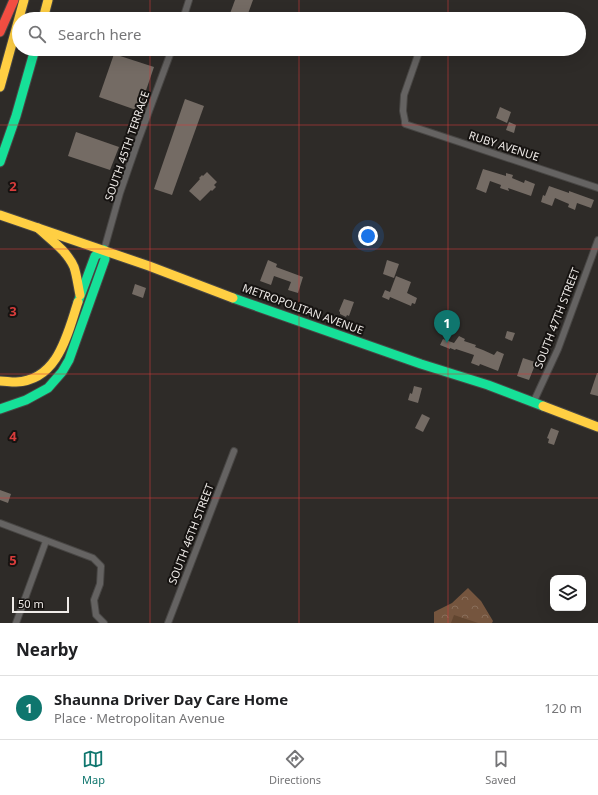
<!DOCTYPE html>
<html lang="en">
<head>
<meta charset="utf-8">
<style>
  body { margin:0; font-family:"Noto Sans",sans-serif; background:#f6f6f6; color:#202124 }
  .controls { position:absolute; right:12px; bottom:12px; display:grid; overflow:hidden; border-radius:8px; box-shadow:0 4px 16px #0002 }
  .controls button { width:36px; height:36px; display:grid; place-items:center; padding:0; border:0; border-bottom:1px solid #e0e0e0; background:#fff; color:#202124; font:20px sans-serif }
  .scale { position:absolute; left:12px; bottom:10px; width:57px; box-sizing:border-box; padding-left:4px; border:2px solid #efebe8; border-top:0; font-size:11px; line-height:14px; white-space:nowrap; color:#efebe8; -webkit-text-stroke:3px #161311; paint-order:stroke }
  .you { position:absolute; left:368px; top:236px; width:14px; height:14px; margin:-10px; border:3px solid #fff; border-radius:50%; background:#1a73e8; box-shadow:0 0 0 6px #1a73e833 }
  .badge { display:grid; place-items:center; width:26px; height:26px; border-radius:50%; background:#0f766e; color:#fff; font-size:13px; font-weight:700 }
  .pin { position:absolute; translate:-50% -33px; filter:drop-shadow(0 1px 2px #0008) }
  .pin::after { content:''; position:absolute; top:21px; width:14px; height:12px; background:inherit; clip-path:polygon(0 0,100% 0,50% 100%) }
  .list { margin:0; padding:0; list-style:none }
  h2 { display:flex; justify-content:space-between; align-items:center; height:52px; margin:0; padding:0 16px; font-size:17px }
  h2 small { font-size:13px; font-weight:400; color:#757577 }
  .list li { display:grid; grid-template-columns:26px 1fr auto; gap:12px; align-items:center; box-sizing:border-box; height:64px; padding:0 16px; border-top:1px solid #e0e0e0 }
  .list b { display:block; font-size:15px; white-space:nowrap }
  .list p { margin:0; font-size:13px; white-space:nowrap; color:#757577 }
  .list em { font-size:13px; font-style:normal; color:#757577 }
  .icon { flex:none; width:22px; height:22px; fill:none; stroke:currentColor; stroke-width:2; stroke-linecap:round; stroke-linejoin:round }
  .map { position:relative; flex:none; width:598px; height:623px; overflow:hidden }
  .search { position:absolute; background:#fff; box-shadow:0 4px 16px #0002; left:12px; right:12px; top:12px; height:44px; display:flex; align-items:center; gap:10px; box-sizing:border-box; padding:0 14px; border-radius:22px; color:#757577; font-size:15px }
  .sheet { height:116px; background:#fff }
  nav { display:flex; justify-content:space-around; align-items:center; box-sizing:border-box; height:56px; border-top:1px solid #e0e0e0; background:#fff; font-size:11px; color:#757577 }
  nav a { display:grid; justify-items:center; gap:2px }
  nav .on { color:#0f766e }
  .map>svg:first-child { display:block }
  .forest { fill:url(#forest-crowns) }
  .park { fill:#624630 }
  .building { fill:#746b64 }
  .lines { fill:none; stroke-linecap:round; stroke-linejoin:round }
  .street-casing { stroke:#484644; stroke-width:8 }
  .fast-casing { stroke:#484644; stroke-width:11 }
  .slow-casing { stroke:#484644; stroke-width:11 }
  .jam-casing { stroke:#484644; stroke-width:11 }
  .street { stroke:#656362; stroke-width:6 }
  .fast { stroke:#16e098; stroke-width:9 }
  .slow { stroke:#ffcf43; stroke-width:9 }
  .jam { stroke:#f24e42; stroke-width:9 }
  .grid { fill:none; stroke:#d83c3b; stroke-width:1; stroke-opacity:0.55 }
  .labels { text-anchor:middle; stroke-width:4; stroke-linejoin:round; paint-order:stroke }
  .street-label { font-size:11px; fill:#efebe8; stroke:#161311 }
  .grid-label { font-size:13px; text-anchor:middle; font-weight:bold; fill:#d83c3b; stroke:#161311; stroke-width:4; stroke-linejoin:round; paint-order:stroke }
</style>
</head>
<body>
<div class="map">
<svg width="598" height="623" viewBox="0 0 598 623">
  <defs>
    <pattern id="forest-crowns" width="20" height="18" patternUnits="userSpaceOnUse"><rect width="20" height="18" fill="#75553e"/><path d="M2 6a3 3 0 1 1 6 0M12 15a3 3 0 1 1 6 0" fill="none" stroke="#896e5a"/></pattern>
  </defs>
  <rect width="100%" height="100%" fill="#2e2b28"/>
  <path class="forest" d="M468,588L481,601L493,621L492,623H434V612L452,603Z"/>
  <path class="park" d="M454,615L478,623H451Z"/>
  <g class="building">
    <path d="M235,0H253L246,19H228Z"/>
    <path d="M114,54L154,67L139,111L99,97Z"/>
    <path d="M185,99L204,106L172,195L154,189Z"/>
    <path d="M500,107L511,112L507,123L496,118Z"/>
    <path d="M509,122L516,125L514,133L506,130Z"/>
    <path d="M76,132L119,147L110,170L68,156Z"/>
    <path d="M483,169L506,176V173L513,175L512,178L524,183L525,180L535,184L531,196L508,188L509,191L500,188L501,185L490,181L486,193L476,189Z"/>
    <path d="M207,172L217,182L214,185L216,187L212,191L211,190L200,201L189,191L200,179L199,178L202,175L203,176Z"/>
    <path d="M549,186L569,193V191L594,200L591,208L577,203L575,210L568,207L569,204L555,198L552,206L541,202L543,195L545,196Z"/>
    <path d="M268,260L277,264L276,267L303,277L298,293L288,290L291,282L274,276L271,285L260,281Z"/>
    <path d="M387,260L399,264L394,278L383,274Z"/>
    <path d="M396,276L411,282L407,293L417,298L415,304L412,303L411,306L390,297L389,300L382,297L385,290L390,292Z"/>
    <path d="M135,284L146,288L143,298L132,294Z"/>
    <path d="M344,299L354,302L349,316L347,315L346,317L340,314V312L339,311Z"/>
    <path d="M507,331L515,333L512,341L505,338Z"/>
    <path d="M459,336L465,339L464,341L476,345L475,347L483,350L494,355L497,351L504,354L498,371L480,364L479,366L471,363L474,355L456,349L455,350L450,348V349L440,345L443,339L454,343Z"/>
    <path d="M523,358L535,362L534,364L535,365L529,380L517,376Z"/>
    <path d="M597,373H598V396L590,394Z"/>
    <path d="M414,386L422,388L418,403L408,400L410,393L412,394Z"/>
    <path d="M422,414L430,418L423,432L415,428Z"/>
    <path d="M551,428L559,431L554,445L548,443L549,439L547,438Z"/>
    <path d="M0,490L11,494L8,503L0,500Z"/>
  </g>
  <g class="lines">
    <defs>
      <g id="street">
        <path d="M183,19L189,0"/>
        <path d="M420,49L404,95L403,111L405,121V124L598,188"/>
        <path d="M104,250L120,193L138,141L172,49"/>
        <path d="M533,403L558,349L598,240"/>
        <path d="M0,523L93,558L101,566L100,584L94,600L96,615L104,623"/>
        <path d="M16,623L46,541"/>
        <path d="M168,623L234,451"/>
      </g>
      <g id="fast">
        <path d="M0,162L16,116L35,49"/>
        <path d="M233,298L421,364L488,385L543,406"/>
        <path d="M78,302L95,256L104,250"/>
        <path d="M0,409L26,400L48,388L62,372L69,360L105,259L104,250"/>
      </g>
      <g id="slow">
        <path d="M43,19L48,0"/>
        <path d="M0,87L24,0"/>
        <path d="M0,215L149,266L233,298"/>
        <path d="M38,228C51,240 67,251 74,267C77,276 78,286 80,295"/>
        <path d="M0,381C5,381 10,382 16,382C58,380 67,335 78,302"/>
        <path d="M543,406L598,427"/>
      </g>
      <path id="jam" d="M0,32L14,0"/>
    </defs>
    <use href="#street" class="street-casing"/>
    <use href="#fast" class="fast-casing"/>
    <use href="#slow" class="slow-casing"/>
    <use href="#jam" class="jam-casing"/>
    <use href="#street" class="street"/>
    <use href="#fast" class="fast"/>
    <use href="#slow" class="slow"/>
    <use href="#jam" class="jam"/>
  </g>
  <path class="grid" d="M150,0V19M299,0V19M448,0V19M150,49V623M299,49V623M448,49V623M0,125H598M0,249H598M0,374H598M0,498H598"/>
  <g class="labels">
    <g class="street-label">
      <text transform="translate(127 146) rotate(-71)" y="4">SOUTH 45TH TERRACE</text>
      <text transform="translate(504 146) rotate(18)" y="4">RUBY AVENUE</text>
      <text transform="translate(303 309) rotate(20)" y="4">METROPOLITAN AVENUE</text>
      <text transform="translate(557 318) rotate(-69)" y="4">SOUTH 47TH STREET</text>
      <text transform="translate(191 534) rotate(-69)" y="4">SOUTH 46TH STREET</text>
    </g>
  </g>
  <g class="grid-label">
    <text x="13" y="191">2</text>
    <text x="13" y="316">3</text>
    <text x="13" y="441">4</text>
    <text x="13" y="565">5</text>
  </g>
</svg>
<div class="controls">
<button><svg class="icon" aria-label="layers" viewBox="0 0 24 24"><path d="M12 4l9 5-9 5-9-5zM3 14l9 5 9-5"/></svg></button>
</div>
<div class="scale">50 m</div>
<div class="you"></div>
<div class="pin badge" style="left:447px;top:343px">1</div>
<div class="search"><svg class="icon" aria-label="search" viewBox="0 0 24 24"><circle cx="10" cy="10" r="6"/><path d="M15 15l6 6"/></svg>Search here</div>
</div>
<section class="sheet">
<h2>Nearby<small></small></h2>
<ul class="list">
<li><span class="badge">1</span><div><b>Shaunna Driver Day Care Home</b><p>Place · Metropolitan Avenue</p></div><em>120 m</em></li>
</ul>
</section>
<nav>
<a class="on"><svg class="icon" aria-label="map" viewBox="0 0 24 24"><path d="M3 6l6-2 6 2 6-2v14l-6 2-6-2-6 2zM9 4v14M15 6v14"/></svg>Map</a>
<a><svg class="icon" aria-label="directions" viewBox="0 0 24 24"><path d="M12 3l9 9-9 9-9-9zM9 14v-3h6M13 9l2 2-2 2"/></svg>Directions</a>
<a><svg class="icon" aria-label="saved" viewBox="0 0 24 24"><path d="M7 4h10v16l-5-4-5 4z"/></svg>Saved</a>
</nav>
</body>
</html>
